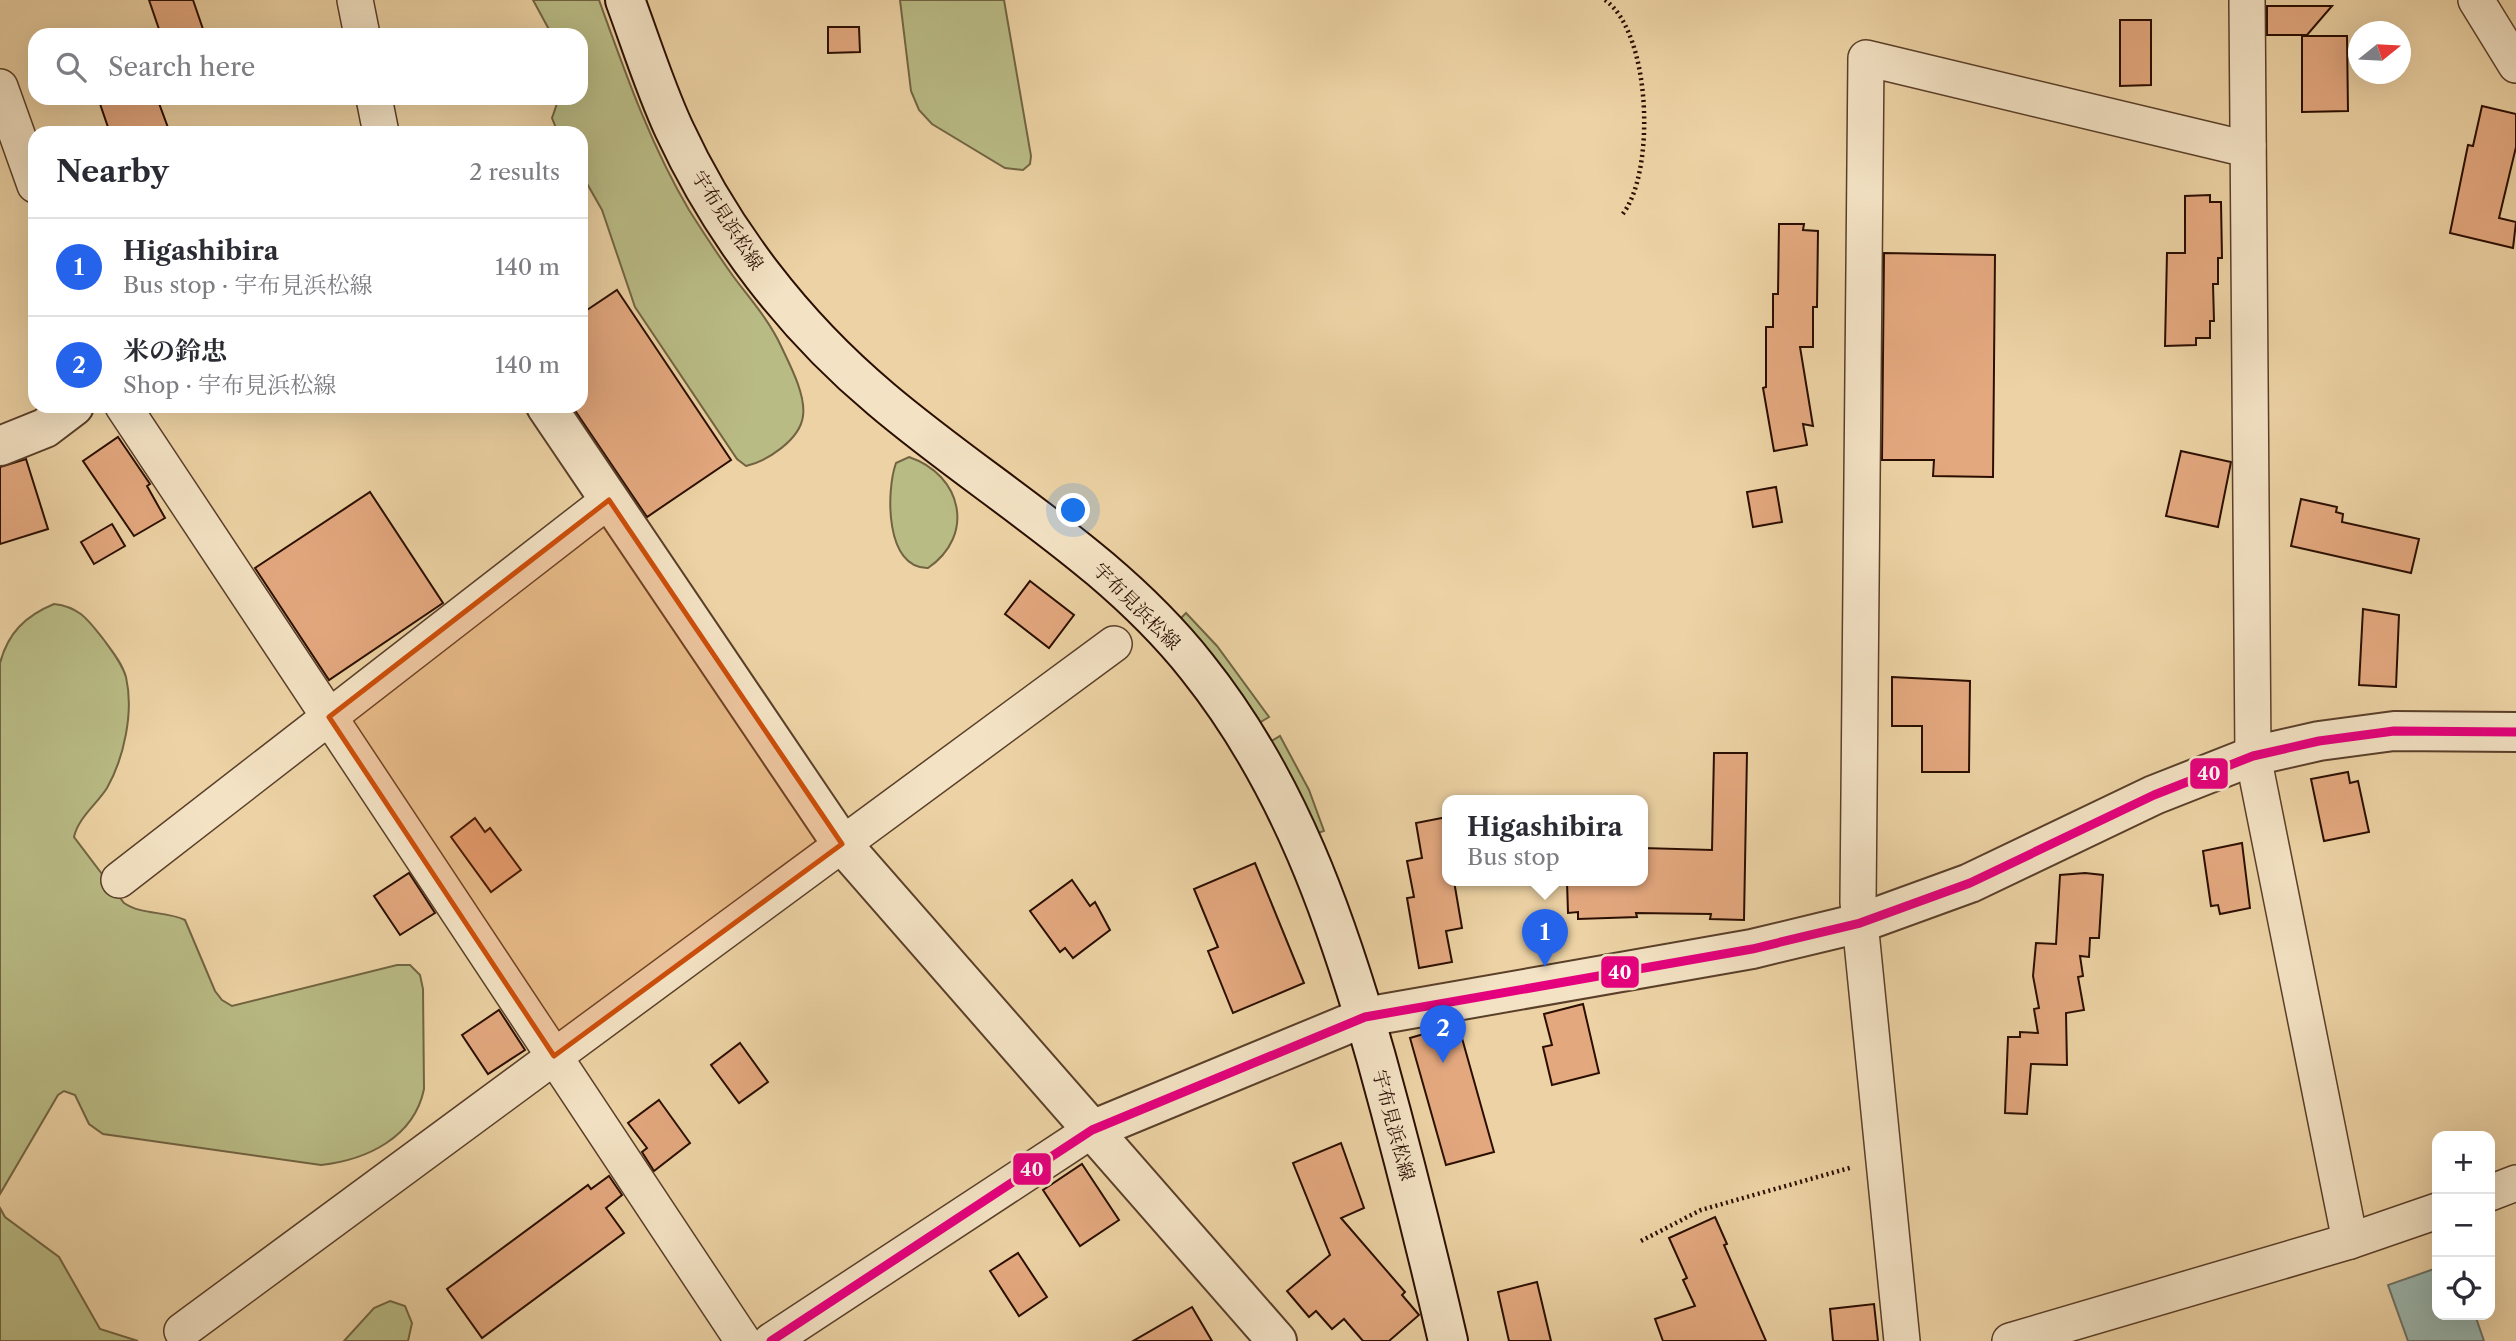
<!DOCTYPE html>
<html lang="en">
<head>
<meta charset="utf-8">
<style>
  body { margin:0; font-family:"Libre Caslon Text","Noto Serif JP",serif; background:#f7f7f7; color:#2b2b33 }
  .controls { position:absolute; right:21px; bottom:21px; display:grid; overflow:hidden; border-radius:14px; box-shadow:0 7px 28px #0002 }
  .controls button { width:63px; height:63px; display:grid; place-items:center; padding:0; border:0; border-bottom:2px solid #e1e1e2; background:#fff; color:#2b2b33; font:35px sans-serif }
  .compass { position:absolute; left:2348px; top:21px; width:63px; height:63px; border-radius:50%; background:#fff; box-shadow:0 7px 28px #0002; rotate:72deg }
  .you { position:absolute; left:1074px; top:511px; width:24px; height:24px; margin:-18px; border:5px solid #fff; border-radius:50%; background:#1a73e8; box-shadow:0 0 0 10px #1a73e833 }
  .badge { display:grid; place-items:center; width:46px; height:46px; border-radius:50%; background:#2563eb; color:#fff; font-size:23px; font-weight:700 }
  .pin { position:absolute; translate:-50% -58px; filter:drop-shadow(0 2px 4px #0008) }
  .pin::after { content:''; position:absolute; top:37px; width:24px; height:21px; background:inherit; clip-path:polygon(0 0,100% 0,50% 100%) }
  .popup { position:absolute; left:1442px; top:795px; width:206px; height:91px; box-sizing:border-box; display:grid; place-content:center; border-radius:14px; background:#fff; filter:drop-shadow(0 2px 5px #0005); font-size:23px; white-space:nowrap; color:#7c7c81 }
  .popup b { font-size:26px; color:#2b2b33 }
  .popup::after { content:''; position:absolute; left:50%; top:100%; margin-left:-14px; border:14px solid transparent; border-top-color:#fff }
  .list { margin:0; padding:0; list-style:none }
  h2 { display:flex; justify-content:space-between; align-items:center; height:91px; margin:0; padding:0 28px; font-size:30px }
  h2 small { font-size:23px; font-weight:400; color:#7c7c81 }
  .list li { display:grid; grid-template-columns:46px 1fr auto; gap:21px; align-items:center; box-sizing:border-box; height:98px; padding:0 28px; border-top:2px solid #e1e1e2 }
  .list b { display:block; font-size:26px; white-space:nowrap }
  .list p { margin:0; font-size:23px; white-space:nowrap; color:#7c7c81 }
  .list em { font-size:23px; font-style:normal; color:#7c7c81 }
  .icon { flex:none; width:38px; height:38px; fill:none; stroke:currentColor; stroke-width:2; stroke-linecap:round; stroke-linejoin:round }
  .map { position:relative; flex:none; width:2516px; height:1341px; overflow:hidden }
  .search { position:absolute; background:#fff; box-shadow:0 7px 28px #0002; left:28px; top:28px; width:560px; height:77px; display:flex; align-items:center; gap:18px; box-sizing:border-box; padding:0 24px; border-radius:21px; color:#7c7c81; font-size:26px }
  .panel { position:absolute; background:#fff; box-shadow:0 7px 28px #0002; left:28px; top:126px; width:560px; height:287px; border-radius:21px }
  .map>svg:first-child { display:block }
  .green { fill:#b9bb85; stroke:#726442; stroke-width:2 }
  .water { fill:#9ab6ae; stroke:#6d7368; stroke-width:2 }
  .building { fill:#e4a87f; stroke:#2a0e00; stroke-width:2 }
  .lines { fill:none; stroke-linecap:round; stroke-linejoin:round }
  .minor-casing { stroke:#5a3f29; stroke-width:38 }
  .tertiary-casing { stroke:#5a3f29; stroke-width:42 }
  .secondary-casing { stroke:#2a0e00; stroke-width:42 }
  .path { stroke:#2a0e00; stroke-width:4.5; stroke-dasharray:2 3.5; stroke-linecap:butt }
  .minor { stroke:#f3e2c4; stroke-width:35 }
  .tertiary { stroke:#f3e2c4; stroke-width:38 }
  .secondary { stroke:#f3e2c4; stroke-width:38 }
  .bus-1-casing { stroke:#f3e2c4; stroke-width:14 }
  .bus-1 { stroke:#e5007d; stroke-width:9 }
  .marked { fill:#cc4e0a; fill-opacity:0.2; stroke:#cc4e0a; stroke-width:5; stroke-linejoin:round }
  .labels { text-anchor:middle; stroke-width:7; stroke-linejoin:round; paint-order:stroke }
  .street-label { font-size:19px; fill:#2a0e00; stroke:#f3e2c4 }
  .line-badge { stroke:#f3e2c4; stroke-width:2.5 }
  .badge-label { font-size:19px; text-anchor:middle; font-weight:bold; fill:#fff }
</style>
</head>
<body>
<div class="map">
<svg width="2516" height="1341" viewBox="0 0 2516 1341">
  <rect width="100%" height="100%" fill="#ecd2a4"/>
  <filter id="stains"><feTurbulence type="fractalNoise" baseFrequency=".00286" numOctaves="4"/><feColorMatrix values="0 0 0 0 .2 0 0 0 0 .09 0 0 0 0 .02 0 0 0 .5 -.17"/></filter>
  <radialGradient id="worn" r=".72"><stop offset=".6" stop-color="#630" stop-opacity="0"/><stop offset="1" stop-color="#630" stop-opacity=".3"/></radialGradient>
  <g class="green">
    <path d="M533,0H599C625,72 650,144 689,210C703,232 718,255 733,276C750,299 769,320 781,346C790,365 806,395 803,416C800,440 767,461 746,466L737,459L635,307L602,210L581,173V133H558L552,118L559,98H581V35H552Z"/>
    <path d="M900,0H1004L1031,156L1030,164L1023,170L1005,168L932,124L919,110L911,91Z"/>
    <path d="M909,457C962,475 976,535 928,568C885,569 886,491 896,463Z"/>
    <path d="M54,604C80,607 88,620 104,640C112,651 122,663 126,677C134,712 124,758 107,788C97,804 78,818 74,837L124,903C141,915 166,911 185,920L215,991L222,1000L232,1006L397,965H410L420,975L423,989L424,1089C414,1138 366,1160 321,1165L103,1134L89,1124L75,1095L64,1091L58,1095L0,1194V663C8,633 25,616 54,604Z"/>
    <path d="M1186,613L1217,646L1269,717L1259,723L1179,620Z"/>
    <path d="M1280,736L1309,790L1324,831L1318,833L1270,742Z"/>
    <path d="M0,1208L5,1217L59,1257L100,1329L138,1341H0Z"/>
    <path d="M390,1301L405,1306L412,1323L408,1341H344L374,1308Z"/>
  </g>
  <path class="water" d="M2437,1268V1315H2475L2484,1341H2408L2388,1285Z"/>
  <g class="building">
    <path d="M149,0H193L205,35H161Z"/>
    <path d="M2267,6H2332L2307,35H2267Z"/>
    <path d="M2120,20H2151V85L2120,86Z"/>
    <path d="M828,27H859L860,52L828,53Z"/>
    <path d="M2302,36H2347L2348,111L2302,112Z"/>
    <path d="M98,98H157L170,133H110Z"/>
    <path d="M2482,106L2516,114V147L2499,218L2516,222L2513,248L2450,233L2468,145L2473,146Z"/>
    <path d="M2210,195V202H2221L2222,258H2218V284H2213L2214,321H2210V338H2196V345L2165,346L2167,253H2185V196Z"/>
    <path d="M1779,224H1804L1803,230L1818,231L1817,307H1813V347H1800L1813,426L1803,424L1807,445L1774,451L1763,388L1766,387V327H1773V294H1778Z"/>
    <path d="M1884,253L1995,255L1993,477L1933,476L1934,460H1882Z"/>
    <path d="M617,290L731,460L647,517L572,406H581V314Z"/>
    <path d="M118,437L150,484L147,486L165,518L134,536L83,461Z"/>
    <path d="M2181,451L2231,462L2218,527L2166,516Z"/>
    <path d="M26,459L48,529L0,544V467Z"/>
    <path d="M1776,487L1782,522L1753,527L1747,492Z"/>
    <path d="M370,492L443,603L329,680L255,568Z"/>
    <path d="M2301,499L2337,507L2336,512L2343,514L2342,522L2419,539L2411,573L2291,546Z"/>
    <path d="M112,524L125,546L94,564L81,542Z"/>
    <path d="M1030,581L1074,615L1049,648L1005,614Z"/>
    <path d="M2363,609L2399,615L2396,687L2359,685Z"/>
    <path d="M1892,677L1970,681L1969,772H1922V726H1892Z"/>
    <path d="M1714,753H1747L1744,920L1710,919L1711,914L1636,913L1637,917L1578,919V912L1568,913L1567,881H1643V848L1712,850Z"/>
    <path d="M2348,772L2350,783L2358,781L2369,832L2324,841L2311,779Z"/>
    <path d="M1447,817V881H1454L1462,928L1446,931L1452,962L1419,968L1407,898L1414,897L1407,861L1422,858L1416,823Z"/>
    <path d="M475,818L485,832L490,828L521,870L491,892L451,837Z"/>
    <path d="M2242,843L2250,908L2220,914L2218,905L2211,906L2203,851Z"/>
    <path d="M1255,863L1304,983L1233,1013L1208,951L1218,947L1194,889Z"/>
    <path d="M409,873L435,913L400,935L374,896Z"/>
    <path d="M2085,873L2103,875L2099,938H2090L2089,957L2080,956L2083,976L2078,977L2084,1010L2066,1013L2067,1065L2031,1064L2027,1114L2005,1113L2008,1037H2020V1032L2038,1033L2034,1009L2039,1008L2033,976L2036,943L2056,944L2060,875Z"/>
    <path d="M1072,880L1090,906L1095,902L1110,930L1073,958L1065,948L1060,952L1030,911Z"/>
    <path d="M1583,1004L1599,1073L1552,1085L1543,1047L1552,1045L1544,1014Z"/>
    <path d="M499,1010L525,1050L488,1074L462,1035Z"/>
    <path d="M1458,1024L1494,1152L1446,1165L1410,1038Z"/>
    <path d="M740,1043L768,1082L739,1103L711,1065Z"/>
    <path d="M659,1100L690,1143L654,1171L642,1152L647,1148L628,1123Z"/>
    <path d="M1341,1143L1364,1208L1341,1218L1405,1292L1402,1295L1419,1315L1389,1341H1363L1344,1319L1332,1329L1316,1311L1309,1317L1287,1291L1330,1255L1293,1163Z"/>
    <path d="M1082,1164L1119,1220L1080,1246L1043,1190Z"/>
    <path d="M609,1176L622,1195L606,1208L624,1233L482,1338L447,1289L588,1185L591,1189Z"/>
    <path d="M1715,1217L1727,1244L1724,1245L1766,1341H1663L1655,1319L1695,1306L1683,1280L1687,1278L1669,1238Z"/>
    <path d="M1018,1253L1047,1297L1019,1316L990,1271Z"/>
    <path d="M1537,1282L1551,1341H1509L1498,1292Z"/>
    <path d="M1874,1304L1878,1341H1833L1830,1309Z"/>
    <path d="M1192,1307L1212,1341H1133Z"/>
  </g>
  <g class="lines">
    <defs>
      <g id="minor">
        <path d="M355,0L362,35"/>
        <path d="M2247,0L2253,756L2350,1241"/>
        <path d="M2476,0L2516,65"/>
        <path d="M0,87L35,185"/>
        <path d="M374,98L381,133"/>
        <path d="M123,406L743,1341"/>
        <path d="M119,880L609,500"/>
        <path d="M2490,1193L2516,1183"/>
        <path d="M182,1331L1114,644"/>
        <path d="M771,1341L1092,1130"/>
        <path d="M1902,1341L1858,902L1866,58L2234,146H2248"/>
        <path d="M2010,1341L2350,1241L2437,1211"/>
      </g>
      <g id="tertiary">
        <path d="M546,406L842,844L1277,1341"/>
        <path d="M0,446L45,428L74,406"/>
        <path d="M1092,1130L1365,1017L1752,949L1860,923L1970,883L2154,795L2253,756L2319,741L2394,731L2516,732"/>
      </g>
      <path id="secondary" d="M625,0C641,43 655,88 674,129C722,233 794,326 881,399C987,489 1110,557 1197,667C1289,782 1336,917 1376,1057C1402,1151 1426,1246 1448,1341"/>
    </defs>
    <use href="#minor" class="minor-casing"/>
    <use href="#tertiary" class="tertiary-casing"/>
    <use href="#secondary" class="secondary-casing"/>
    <g class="path">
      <path d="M1605,0C1652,33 1656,176 1621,216"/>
      <path d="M1641,1241L1701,1210L1853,1167"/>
    </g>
    <use href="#minor" class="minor"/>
    <use href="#tertiary" class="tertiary"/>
    <use href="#secondary" class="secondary"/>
    <defs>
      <path id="bus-1" d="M771,1341L1092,1130L1365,1017L1752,949L1860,923L1970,883L2154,795L2253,756L2319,741L2394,731L2516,732"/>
    </defs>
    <use href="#bus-1" class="bus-1-casing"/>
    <use href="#bus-1" class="bus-1"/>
  </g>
  <path class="marked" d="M609,500L842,844L554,1056L329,717Z"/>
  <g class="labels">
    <g class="street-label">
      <text transform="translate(728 220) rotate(57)" y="7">宇布見浜松線</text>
      <text transform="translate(1137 606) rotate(45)" y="7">宇布見浜松線</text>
      <text transform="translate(1394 1125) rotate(75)" y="7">宇布見浜松線</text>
    </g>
  </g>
  <g class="line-badge">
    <rect x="2189" y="757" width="40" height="33" rx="7" fill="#e5007d"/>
    <rect x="1600" y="955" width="40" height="34" rx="7" fill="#e5007d"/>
    <rect x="1012" y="1152" width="40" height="34" rx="7" fill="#e5007d"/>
  </g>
  <g class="badge-label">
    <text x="2209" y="780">40</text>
    <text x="1620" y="979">40</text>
    <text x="1032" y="1176">40</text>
  </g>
  <rect width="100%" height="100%" filter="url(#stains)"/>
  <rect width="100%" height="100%" fill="url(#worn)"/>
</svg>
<div class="controls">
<button>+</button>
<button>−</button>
<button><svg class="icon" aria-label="locate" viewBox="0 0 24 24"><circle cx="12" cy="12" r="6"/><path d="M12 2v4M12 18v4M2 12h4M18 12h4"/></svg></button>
</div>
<svg class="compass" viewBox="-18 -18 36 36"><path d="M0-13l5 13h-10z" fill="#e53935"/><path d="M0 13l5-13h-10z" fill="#7c7c81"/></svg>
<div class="you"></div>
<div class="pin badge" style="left:1545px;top:967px">1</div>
<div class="popup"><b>Higashibira</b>Bus stop</div>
<div class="pin badge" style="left:1443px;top:1063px">2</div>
<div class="search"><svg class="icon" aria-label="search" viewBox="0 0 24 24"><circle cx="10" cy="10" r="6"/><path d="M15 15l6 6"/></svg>Search here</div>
<section class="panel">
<h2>Nearby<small>2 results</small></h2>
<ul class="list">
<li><span class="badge">1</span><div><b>Higashibira</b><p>Bus stop · 宇布見浜松線</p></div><em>140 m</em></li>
<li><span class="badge">2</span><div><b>米の鈴忠</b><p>Shop · 宇布見浜松線</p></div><em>140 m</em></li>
</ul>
</section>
</div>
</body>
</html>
